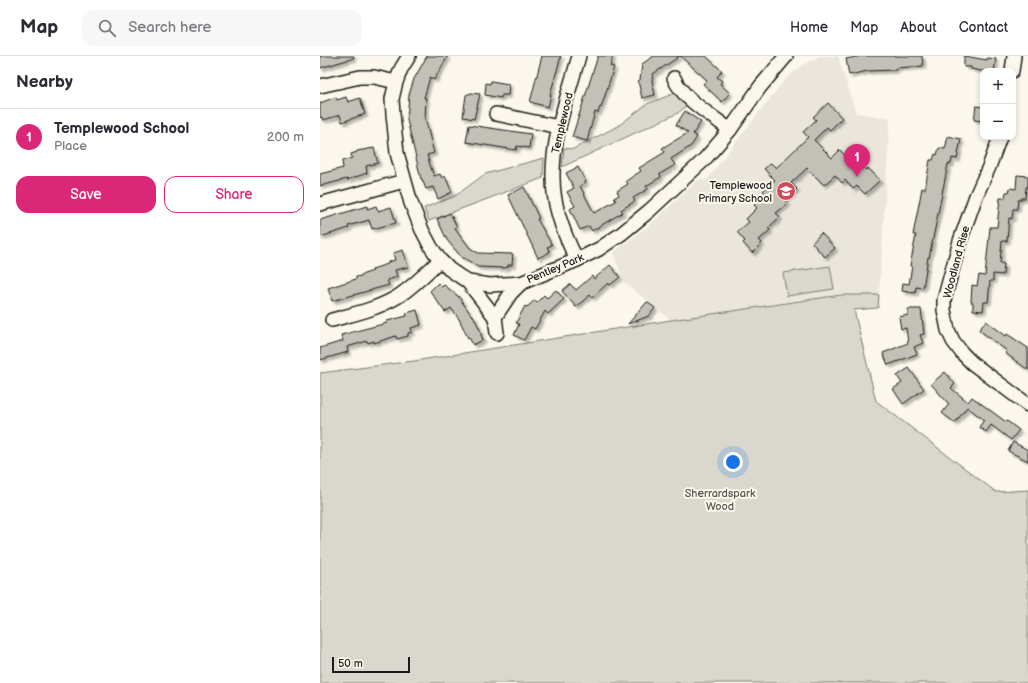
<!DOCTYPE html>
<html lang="en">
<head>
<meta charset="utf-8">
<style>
  body { margin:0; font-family:"Balsamiq Sans",sans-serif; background:#f7f7f7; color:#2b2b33 }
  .controls { position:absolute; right:12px; top:12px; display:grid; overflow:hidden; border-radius:8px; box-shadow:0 2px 6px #0003 }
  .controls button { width:36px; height:36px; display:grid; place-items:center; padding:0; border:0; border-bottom:1px solid #e1e1e2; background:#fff; color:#2b2b33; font:20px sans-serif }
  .scale { position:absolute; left:12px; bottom:10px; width:78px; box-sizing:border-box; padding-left:4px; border:2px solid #1c1c1c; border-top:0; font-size:11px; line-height:14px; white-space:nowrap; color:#1c1c1c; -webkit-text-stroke:3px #fbf7ec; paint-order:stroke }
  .you { position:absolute; left:413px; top:406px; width:14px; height:14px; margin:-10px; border:3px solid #fff; border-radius:50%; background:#1a73e8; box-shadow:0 0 0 6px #1a73e833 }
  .badge { display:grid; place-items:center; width:26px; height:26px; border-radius:50%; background:#db2777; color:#fff; font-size:13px; font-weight:700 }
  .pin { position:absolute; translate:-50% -33px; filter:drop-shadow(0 1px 2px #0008) }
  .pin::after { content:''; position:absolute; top:21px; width:14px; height:12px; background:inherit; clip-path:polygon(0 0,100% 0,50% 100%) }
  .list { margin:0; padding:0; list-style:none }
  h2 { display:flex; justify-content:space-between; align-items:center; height:52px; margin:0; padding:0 16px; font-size:17px }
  h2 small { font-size:13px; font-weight:400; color:#7c7c81 }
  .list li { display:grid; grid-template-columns:26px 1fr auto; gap:12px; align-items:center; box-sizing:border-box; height:56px; padding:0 16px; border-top:1px solid #e1e1e2 }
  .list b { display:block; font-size:15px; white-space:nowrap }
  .list p { margin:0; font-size:13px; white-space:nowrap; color:#7c7c81 }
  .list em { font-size:13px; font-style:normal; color:#7c7c81 }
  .actions { display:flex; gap:8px; padding:12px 16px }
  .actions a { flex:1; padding:9px 0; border:1px solid #db2777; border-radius:12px; text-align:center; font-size:14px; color:#db2777 }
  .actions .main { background:#db2777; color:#fff }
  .icon { flex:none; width:22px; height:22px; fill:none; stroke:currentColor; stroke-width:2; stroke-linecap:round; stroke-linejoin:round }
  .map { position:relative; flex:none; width:708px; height:627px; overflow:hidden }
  header { display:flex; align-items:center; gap:24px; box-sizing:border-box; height:56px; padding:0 20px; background:#fff; border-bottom:1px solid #e1e1e2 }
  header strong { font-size:19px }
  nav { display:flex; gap:22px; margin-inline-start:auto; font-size:14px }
  .search { width:280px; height:36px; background:#f7f7f7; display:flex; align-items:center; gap:10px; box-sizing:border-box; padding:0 14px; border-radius:12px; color:#7c7c81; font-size:15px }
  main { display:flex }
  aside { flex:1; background:#fff }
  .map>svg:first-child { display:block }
  .built { fill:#eae6dc }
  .green { fill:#dad7ce; stroke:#7b7a75 }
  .building { fill:#c3c0b8; stroke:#1c1c1c; filter:url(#shadow) }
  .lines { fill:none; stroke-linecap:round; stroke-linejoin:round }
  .minor-casing { stroke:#1c1c1c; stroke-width:16 }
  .minor { stroke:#fbf7ec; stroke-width:13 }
  .labels { text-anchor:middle; stroke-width:4; stroke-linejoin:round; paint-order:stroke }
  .street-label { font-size:11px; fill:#1c1c1c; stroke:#fbf7ec }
  .poi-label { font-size:11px; fill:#1c1c1c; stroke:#fbf7ec; text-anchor:end }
  .park-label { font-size:11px; fill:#555451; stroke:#fbf7ec }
</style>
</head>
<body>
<header>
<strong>Map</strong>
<div class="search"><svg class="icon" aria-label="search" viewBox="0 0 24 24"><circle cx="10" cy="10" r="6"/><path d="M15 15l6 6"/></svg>Search here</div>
<nav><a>Home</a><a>Map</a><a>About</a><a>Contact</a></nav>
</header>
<main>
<aside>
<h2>Nearby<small></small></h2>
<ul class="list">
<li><span class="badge">1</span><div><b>Templewood School</b><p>Place</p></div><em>200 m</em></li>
</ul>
<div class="actions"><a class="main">Save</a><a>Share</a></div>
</aside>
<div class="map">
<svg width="708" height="627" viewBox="0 0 708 627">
  <defs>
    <filter id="shadow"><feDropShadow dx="3" dy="3" stdDeviation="1" flood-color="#0004"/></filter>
  </defs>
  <rect width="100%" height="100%" fill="#fbf7ec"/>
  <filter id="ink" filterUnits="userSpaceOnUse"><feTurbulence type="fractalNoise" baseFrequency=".025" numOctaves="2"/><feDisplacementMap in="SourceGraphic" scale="8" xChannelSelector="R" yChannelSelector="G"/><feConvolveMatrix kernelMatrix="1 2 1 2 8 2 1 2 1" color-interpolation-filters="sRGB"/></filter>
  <g filter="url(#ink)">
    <path class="built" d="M500,0H518L536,57L570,62L559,239H521L351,264L304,226L293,197L332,167L380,122L386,125L451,41L466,23L483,9Z"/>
    <g class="green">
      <path d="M355,37L366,50L358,57L242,111L244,92L253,93L298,70L327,48Z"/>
      <path d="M224,102L223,122L109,165L104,152L135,140L165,118Z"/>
      <path d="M510,210L514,233L467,240L463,217Z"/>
      <path d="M521,239H559L558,252L534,254L556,345L676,436L708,434V627H0V317L94,305L351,264Z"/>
    </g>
    <g class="building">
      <path d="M0,0H34V2L0,12Z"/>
      <path d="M107,0H128L114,24L110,21L104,42H106L105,62L114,97L107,99L110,109L114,120L120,118L122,122L125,120L132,136L118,143L113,131L106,133L102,123H101L87,64L89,39L94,23Z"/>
      <path d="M222,0H241L230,39H231L228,51L210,46Z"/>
      <path d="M278,0H293L290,10L294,11L281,52L280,51L278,57L275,56L267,85L252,81Z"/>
      <path d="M334,0H360L333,18L332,25L335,39L322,42L318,25L320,24L322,8Z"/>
      <path d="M360,0H386L402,15L397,21L402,25L400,28L410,37L402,46L383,28L387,24Z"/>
      <path d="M541,0H602L603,10L576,12V14L548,15L529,19L526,3Z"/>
      <path d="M644,0L667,4V2L676,3L674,15H661L651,13V11H644Z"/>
      <path d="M171,25L189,28L188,39H182L181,42L165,39L166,27L170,28Z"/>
      <path d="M151,37L160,38L154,63L143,61L146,39Z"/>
      <path d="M16,41L17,44L26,41L28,46L40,42L45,58L22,66L20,59L3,64L2,61L0,62V47Z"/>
      <path d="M508,47L522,62L510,74L507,71L494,84L512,102L520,94L531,106L535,102L546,114L548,112L560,124L545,138L537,130L533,133L525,124L522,127L515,119L504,129L487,112L471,127L477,133L465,144L468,147L456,157L460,161L448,172L450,174L439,184L442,187L432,197L423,187L425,185L417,176L429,166L426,163L437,152L434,149L446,138L443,135L455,124L444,113L451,107L456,112L488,81L483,76L496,64L493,61Z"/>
      <path d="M656,50L663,51V65L654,64Z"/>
      <path d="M365,55L381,66L373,78L377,81L371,90L351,103L355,109L340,118L341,121L326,130L328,133L313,142L315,145L301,154L303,156L272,175L269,170L260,174L250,153L255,150L247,136L254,132L246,117L258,111L266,126L260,130L274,157L296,145L294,142L299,139L297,135L308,128L306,125L321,115L319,112L345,96L342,92L368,77L356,69Z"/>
      <path d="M149,69L211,78L209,92L197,90L196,94L146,86Z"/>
      <path d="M628,80L641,83L637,103L632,102L631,108H628L609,202L608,201L603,232L596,231L595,237L582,235L583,227L589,228L592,210H590L596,179H593L602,132L605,133L610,104H613L615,98L617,99L619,92L625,93Z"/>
      <path d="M54,92L58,107L46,110L47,117L27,124V123L0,130V118L23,112L22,105L32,102L31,98L37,96V95Z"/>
      <path d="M697,119L708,120V131H706L705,142H701V144H698L697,153H693L692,163L689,162L687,185H682L680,207L684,208L683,219L673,218V225H670L668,246H664L663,255L653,254V247L651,246L652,229L657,230L659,219L665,220L670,171H677L680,142H685L686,136H689L690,132L696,133Z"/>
      <path d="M204,131L219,162L217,163L232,189L227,191L230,196L218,202L188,139Z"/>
      <path d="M47,150V153L56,150L58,155L71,151L76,167L52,173L49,164L28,170L29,172L0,181V164Z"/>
      <path d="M130,157L137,171L135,172L150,192L158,197L193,198L192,209H188V211L184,212L158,211L144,202L143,203L127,184L117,163Z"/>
      <path d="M501,177L515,192L505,201L492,187Z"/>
      <path d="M83,194L88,211L75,214L77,221L67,224L69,229L12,245L8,232L36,223V221L41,220V219L53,215L52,213L68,208V206L75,204L73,197Z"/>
      <path d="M290,209L300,221L290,229L288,227L272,242L270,239L256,251L242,235L250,228L256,234L272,220L274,223Z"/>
      <path d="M118,227L122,231L124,229L138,240L152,260L153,259L161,276H160L163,284L153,289L149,281L148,282L139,263L131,252L125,256L110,235Z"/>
      <path d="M236,234L244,243L228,258L225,255L215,273L211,271L204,284L194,279L199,268L196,267L205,250L207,251L215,244L217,246L224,239L227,242Z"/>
      <path d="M327,246L335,252L329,260L308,268Z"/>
      <path d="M588,253H601L604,278L600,279L603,287L594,291L597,298L568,309L563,297L588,287L586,272L581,273L579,261L588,259Z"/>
      <path d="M97,254L101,269L91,272L92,276L88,277V280L77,283L76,280L54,287V285L48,287L47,285L27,291L28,296L0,304V292L23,285L21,279L67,267V265L87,260L86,257Z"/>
      <path d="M666,265L686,280L687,278L708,292V314L685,297L687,295L659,274Z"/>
      <path d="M589,312L604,333L583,348L573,333L582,327L577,320Z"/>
      <path d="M625,316L635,328L631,332L648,346L652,341L686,366L687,365L699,374L691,384L671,369L666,376L659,371L664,364L647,351L635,367L622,357L629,348L611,328Z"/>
      <path d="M693,386L708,394V405L688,395Z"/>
    </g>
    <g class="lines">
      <defs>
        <g id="minor">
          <path d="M89,0L81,13L76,26L72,43L73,58L77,97L91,147L102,174L111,191L120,204L129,213L148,226L170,229L201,227L257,204L279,193L301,178L329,155L384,104L410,74L440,31L466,0"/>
          <path d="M692,15L694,0"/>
          <path d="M354,22C363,44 392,59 410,74"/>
          <path d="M0,30L40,21H54L76,26"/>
          <path d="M176,58L239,71"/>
          <path d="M680,81L669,111L656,140L640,185L628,229L624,244V254L628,274L633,285L642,297L652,307L708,349"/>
          <path d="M0,148L84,125"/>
          <path d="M257,204C244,179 233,150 233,122C232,81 248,40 259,0"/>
          <path d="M148,226L175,261"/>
          <path d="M12,264C34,258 57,253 77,241C93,231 106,217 120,204"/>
          <path d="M177,277L175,261L191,237L201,227"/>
        </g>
      </defs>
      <use href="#minor" class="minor-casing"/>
      <use href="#minor" class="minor"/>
    </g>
  </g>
  <defs>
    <symbol id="school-disc" viewBox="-11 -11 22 22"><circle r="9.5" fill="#d1495b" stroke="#fbf7ec"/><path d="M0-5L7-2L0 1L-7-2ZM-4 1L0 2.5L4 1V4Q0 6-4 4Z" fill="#fff"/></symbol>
  </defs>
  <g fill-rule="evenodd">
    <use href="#school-disc" x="455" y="124" width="22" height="22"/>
  </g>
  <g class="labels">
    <g class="street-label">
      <text transform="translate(242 67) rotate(-77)" y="4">Templewood</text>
      <text transform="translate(636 206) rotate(-75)" y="4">Woodland Rise</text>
      <text transform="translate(235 212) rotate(-23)" y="4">Pentley Park</text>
    </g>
    <g class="poi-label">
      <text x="452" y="133">Templewood<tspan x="452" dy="13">Primary School</tspan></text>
    </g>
    <g class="park-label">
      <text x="400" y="441">Sherrardspark<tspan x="400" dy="13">Wood</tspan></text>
    </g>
  </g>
</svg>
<div class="controls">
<button>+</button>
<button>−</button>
</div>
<div class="scale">50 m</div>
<div class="you"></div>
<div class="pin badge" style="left:537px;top:121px">1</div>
</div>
</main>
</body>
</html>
